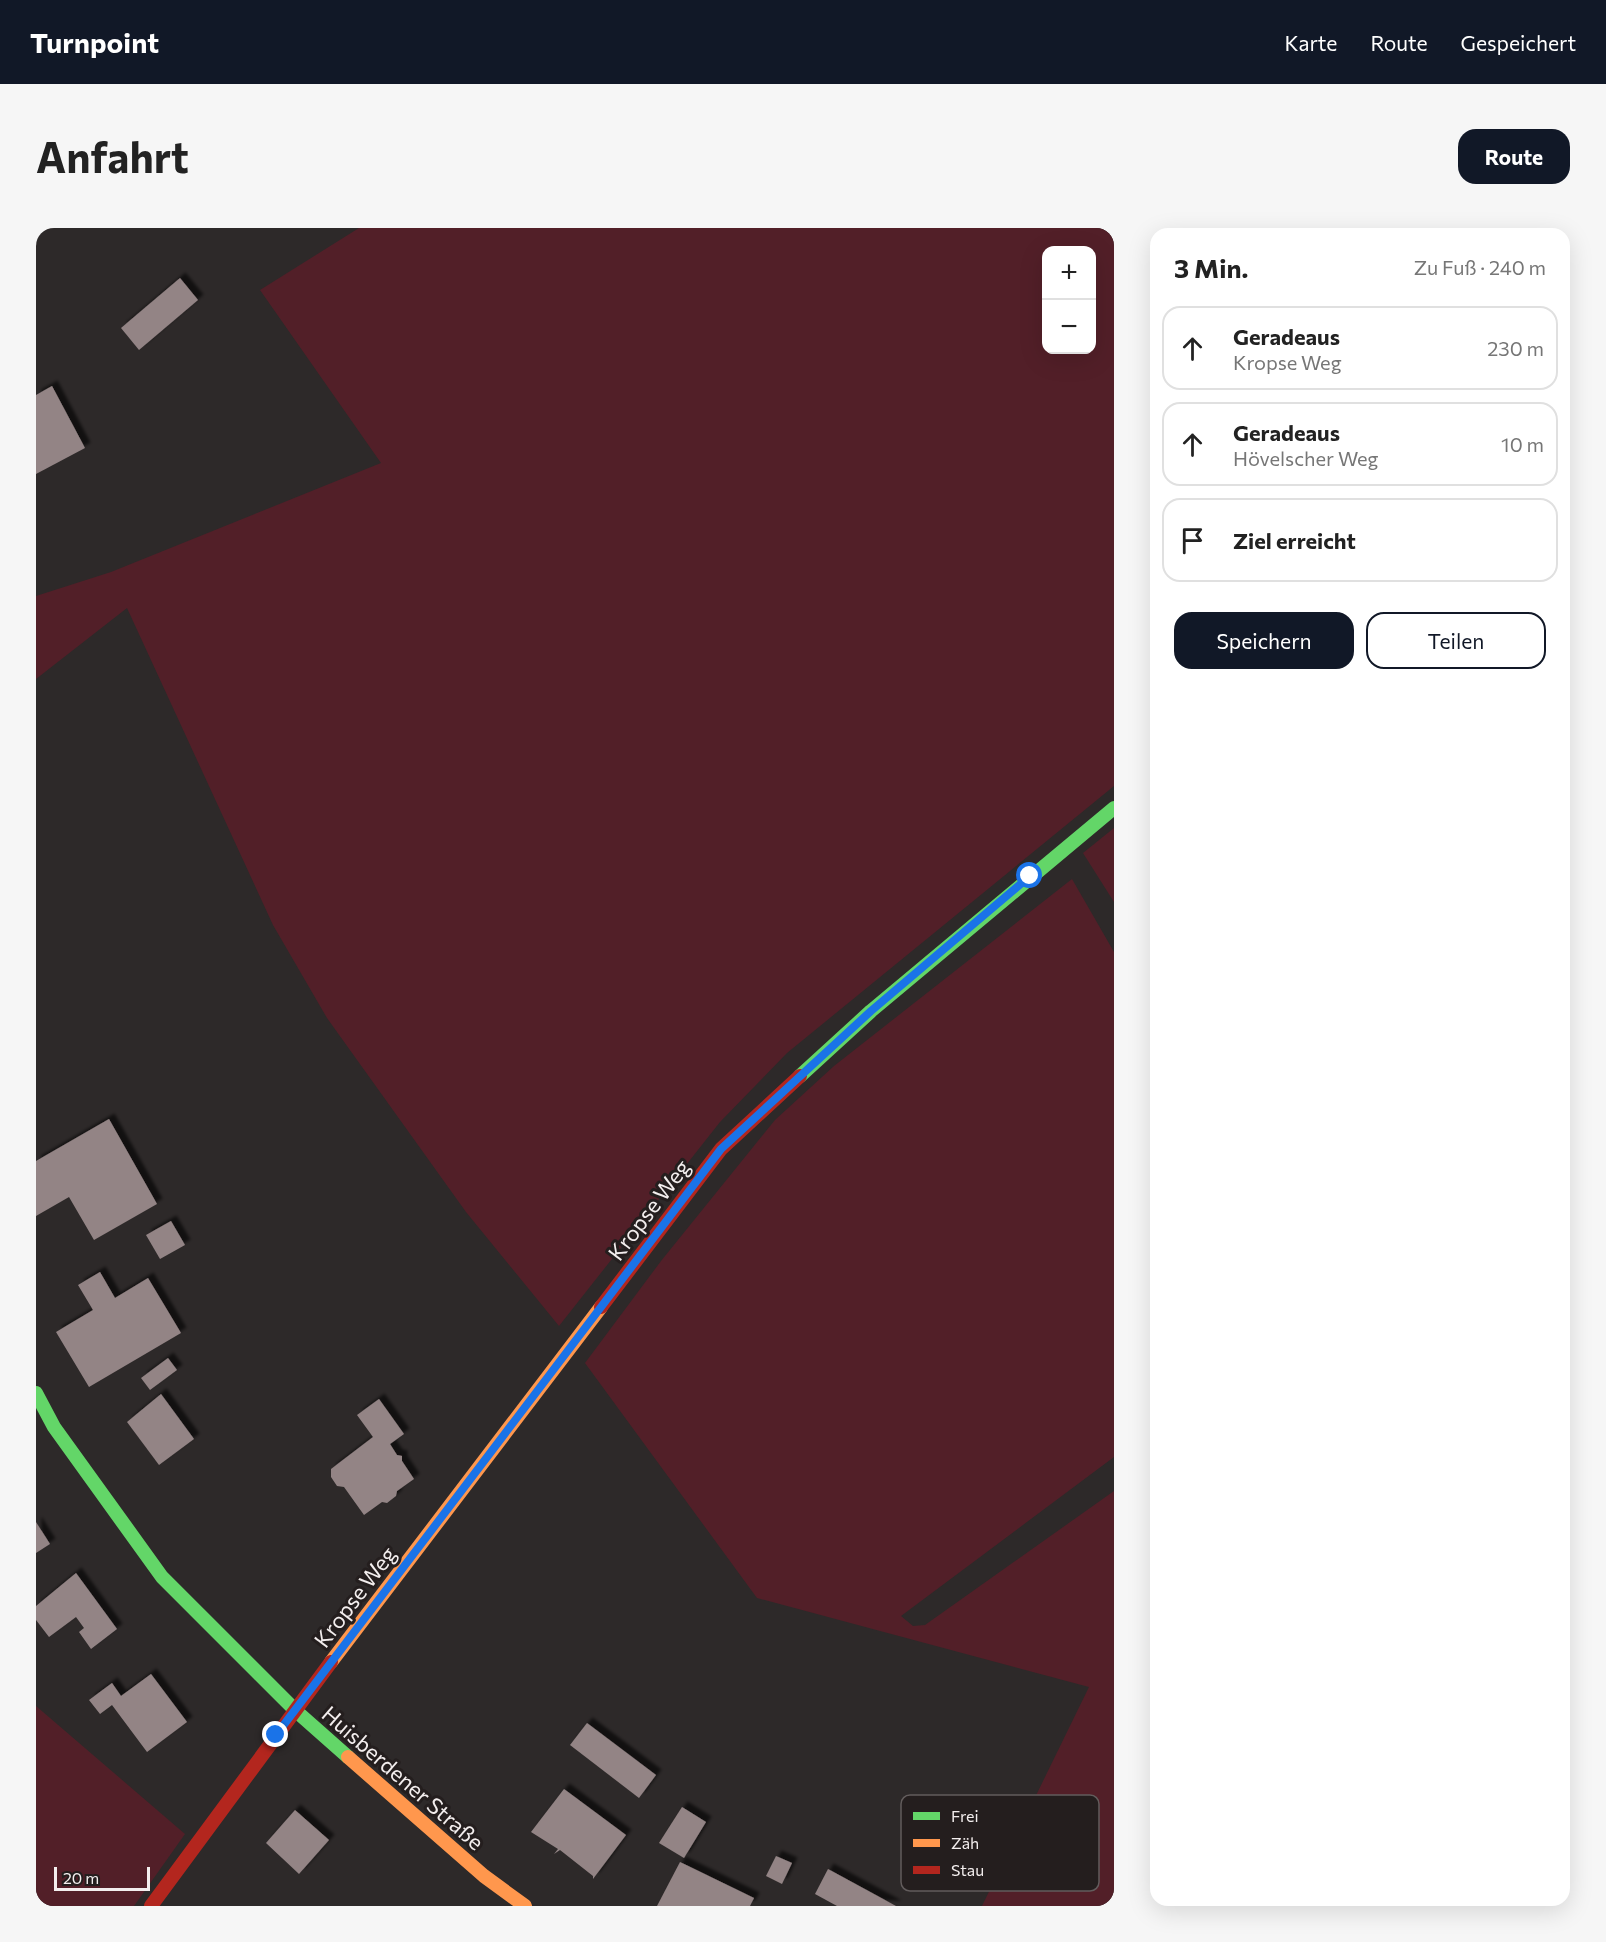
<!DOCTYPE html>
<html lang="de">
<head>
<meta charset="utf-8">
<style>
  body { margin:0; font-family:Commissioner,sans-serif; background:#f6f6f6; color:#222 }
  .controls { position:absolute; right:18px; top:18px; display:grid; overflow:hidden; border-radius:12px; box-shadow:0 6px 24px #0002 }
  .controls button { width:54px; height:54px; display:grid; place-items:center; padding:0; border:0; border-bottom:2px solid #e0e0e0; background:#fff; color:#222; font:30px sans-serif }
  .scale { position:absolute; left:18px; bottom:15px; width:96px; box-sizing:border-box; padding-left:6px; border:3px solid #f3eeee; border-top:0; font-size:16px; line-height:21px; white-space:nowrap; color:#f3eeee; -webkit-text-stroke:4px #241e1e; paint-order:stroke }
  .stop { position:absolute; width:18px; height:18px; margin:-14px; border:4px solid #1a73e8; border-radius:50%; background:#fff }
  .stop.end { background:#1a73e8; border-color:#fff; box-shadow:0 2px 6px #0008 }
  .list { margin:0; padding:0; list-style:none }
  h2 { display:flex; justify-content:space-between; align-items:center; height:78px; margin:0; padding:0 24px; font-size:26px }
  h2 small { font-size:20px; font-weight:400; color:#767676 }
  .list li { display:grid; grid-template-columns:39px 1fr auto; gap:18px; align-items:center; box-sizing:border-box; height:84px; margin:0 12px 12px; padding:0 12px; border:2px solid #e0e0e0; border-radius:18px }
  .list b { display:block; font-size:22px; white-space:nowrap }
  .list p { margin:0; font-size:20px; white-space:nowrap; color:#767676 }
  .list em { font-size:20px; font-style:normal; color:#767676 }
  .actions { display:flex; gap:12px; padding:18px 24px }
  .actions a { flex:1; padding:14px 0; border:2px solid #111827; border-radius:18px; text-align:center; font-size:21px; color:#111827 }
  .actions .main { background:#111827; color:#fff }
  .icon { flex:none; width:33px; height:33px; fill:none; stroke:currentColor; stroke-width:2; stroke-linecap:round; stroke-linejoin:round }
  .map { position:relative; flex:none; width:1078px; height:1678px; overflow:hidden; border-radius:18px }
  header { display:flex; align-items:center; gap:36px; box-sizing:border-box; height:84px; padding:0 30px; background:#111827; color:#fff }
  header strong { font-size:28px }
  nav { display:flex; gap:33px; margin-inline-start:auto; font-size:21px }
  .intro { display:flex; align-items:center; justify-content:space-between; box-sizing:border-box; height:144px; padding:0 36px }
  h1 { margin:0; font-size:42px }
  .button { padding:15px 27px; border-radius:18px; background:#111827; color:#fff; font-size:21px; font-weight:700 }
  main { display:flex; gap:36px; padding:0 36px }
  aside { flex:1; background:#fff; border-radius:18px; box-shadow:0 6px 24px #0002 }
  .map>svg:first-child { display:block }
  .green { fill:#521f28; fill-rule:evenodd }
  .building { fill:#938485; filter:url(#shadow) }
  .lines { fill:none; stroke-linecap:round; stroke-linejoin:round }
  .fast { stroke:#63d668; stroke-width:14 }
  .slow { stroke:#ff974d; stroke-width:14 }
  .jam { stroke:#b3261e; stroke-width:14 }
  .route { stroke:#1a73e8; stroke-width:8 }
  .labels { text-anchor:middle; stroke-width:6; stroke-linejoin:round; paint-order:stroke }
  .street-label { font-size:22px; fill:#f3eeee; stroke:#241e1e }
  .key { fill:#241e1e; stroke:#625c5c; stroke-width:1.5 }
  .key-label { font-size:16px; fill:#f3eeee }
</style>
</head>
<body>
<header>
<strong>Turnpoint</strong>
<nav><a>Karte</a><a>Route</a><a>Gespeichert</a></nav>
</header>
<div class="intro"><h1>Anfahrt</h1><a class="button">Route</a></div>
<main>
<div class="map">
<svg width="1078" height="1678" viewBox="0 0 1078 1678">
  <defs>
    <filter id="shadow"><feDropShadow dx="5.5" dy="-5.5" stdDeviation="1.5" flood-color="#0009"/></filter>
  </defs>
  <rect width="100%" height="100%" fill="#2d2929"/>
  <g class="green">
    <path d="M323,0H1078V558L751,825L684,894L523,1098L430,984L291,790L237,697L91,380L0,451V368L75,344L345,235L224,62ZM1011,22H1056V122H1011Z"/>
    <path d="M1078,600V674L1047,625Z"/>
    <path d="M1036,651L1078,724V1229L865,1388L877,1398L889,1397L1078,1263V1678H946L1053,1459L721,1370L549,1135L625,1033L739,892L798,838Z"/>
    <path d="M0,1478L149,1606L98,1678H0Z"/>
  </g>
  <g class="building">
    <path d="M144,50L162,72L103,122L85,100Z"/>
    <path d="M16,158L49,220L0,246V167Z"/>
    <path d="M73,891L121,976L58,1012L33,969L0,988V933Z"/>
    <path d="M135,993L149,1017L124,1031L110,1007Z"/>
    <path d="M64,1044L79,1070L112,1050L145,1105L53,1159L20,1104L57,1082L42,1057Z"/>
    <path d="M132,1130L141,1142L114,1162L105,1150Z"/>
    <path d="M125,1166L158,1211L123,1237L91,1194Z"/>
    <path d="M343,1171L368,1206L354,1216L361,1227L366,1228V1233L378,1251L361,1263L360,1268L351,1275L346,1274L328,1287L308,1259L301,1258L295,1249V1241L337,1209L321,1187Z"/>
    <path d="M0,1294L14,1316L0,1325Z"/>
    <path d="M40,1345L81,1401L55,1421L43,1404L48,1400L40,1389L13,1409L0,1392V1378Z"/>
    <path d="M115,1446L151,1494L111,1524L76,1477L64,1486L53,1472L76,1455L85,1468Z"/>
    <path d="M551,1495L620,1547L603,1570L534,1517Z"/>
    <path d="M528,1561L590,1607L557,1651V1648L524,1622L518,1626L522,1621L495,1604Z"/>
    <path d="M646,1579L670,1594L648,1630L623,1615Z"/>
    <path d="M259,1582L293,1612L263,1646L230,1615Z"/>
    <path d="M740,1628L756,1635L746,1656L730,1648Z"/>
    <path d="M644,1634L718,1670L714,1678H621Z"/>
    <path d="M792,1641L860,1678H801L779,1666Z"/>
  </g>
  <g class="lines">
    <g class="fast">
      <path d="M764,848L835,783L1078,580"/>
      <path d="M0,1165L18,1199L126,1349L260,1483L312,1529"/>
    </g>
    <g class="slow">
      <path d="M295,1434L565,1079"/>
      <path d="M312,1529L448,1648L489,1678"/>
    </g>
    <g class="jam">
      <path d="M565,1079L685,921L764,848"/>
      <path d="M115,1678L295,1434"/>
    </g>
  </g>
  <g class="lines">
    <path class="route" d="M240,1507L685,921L835,783L994,648"/>
  </g>
  <g class="labels">
    <g class="street-label">
      <text transform="translate(613 982) rotate(-53)" y="8">Kropse Weg</text>
      <text transform="translate(319 1369) rotate(-53)" y="8">Kropse Weg</text>
      <text transform="translate(367 1550) rotate(41)" y="8">Huisberdener Straße</text>
    </g>
  </g>
  <rect x="865" y="1567" width="198" height="96" rx="9" class="key"/>
  <rect x="877" y="1584" width="27" height="8" fill="#63d668"/>
  <rect x="877" y="1611" width="27" height="8" fill="#ff974d"/>
  <rect x="877" y="1638" width="27" height="8" fill="#b3261e"/>
  <g class="key-label">
    <text x="915" y="1594">Frei</text>
    <text x="915" y="1621">Zäh</text>
    <text x="915" y="1648">Stau</text>
  </g>
</svg>
<div class="controls">
<button>+</button>
<button>−</button>
</div>
<div class="scale">20 m</div>
<div class="stop" style="left:994px;top:648px"></div>
<div class="stop end" style="left:240px;top:1507px"></div>
</div>
<aside>
<h2>3 Min.<small>Zu Fuß · 240 m</small></h2>
<ul class="list">
<li><svg class="icon" aria-label="ahead" viewBox="0 0 24 24"><path d="M12 20V5M6 11l6-6 6 6"/></svg><div><b>Geradeaus</b><p>Kropse Weg</p></div><em>230 m</em></li>
<li><svg class="icon" aria-label="ahead" viewBox="0 0 24 24"><path d="M12 20V5M6 11l6-6 6 6"/></svg><div><b>Geradeaus</b><p>Hövelscher Weg</p></div><em>10 m</em></li>
<li><svg class="icon" aria-label="arrive" viewBox="0 0 24 24"><path d="M6 21V4h12l-3 4 3 4H6"/></svg><div><b>Ziel erreicht</b></div></li>
</ul>
<div class="actions"><a class="main">Speichern</a><a>Teilen</a></div>
</aside>
</main>
</body>
</html>
